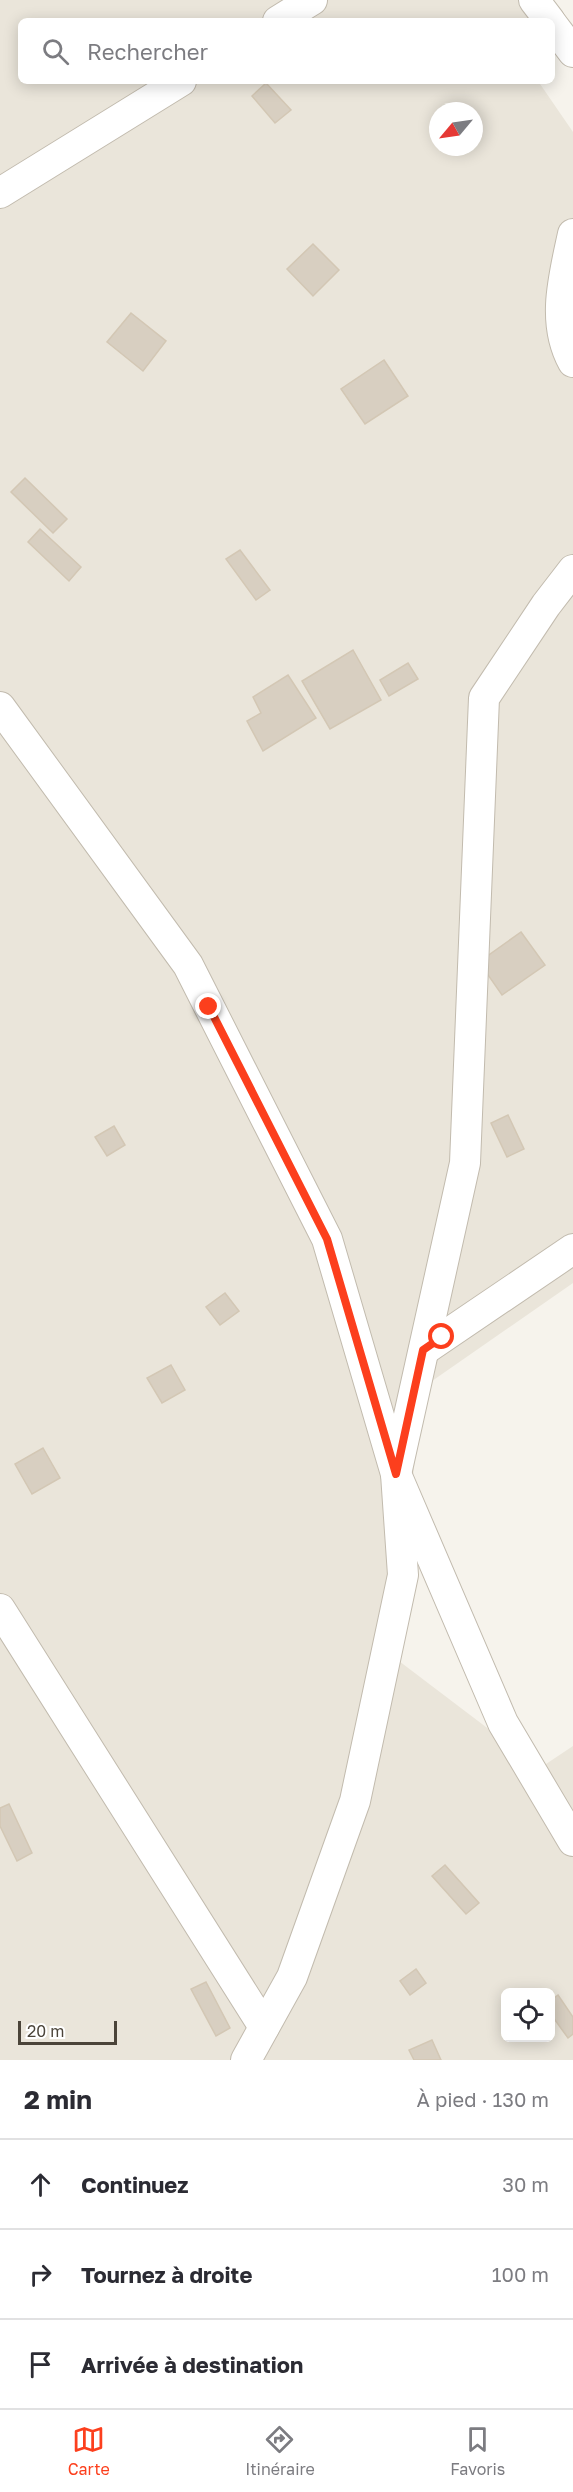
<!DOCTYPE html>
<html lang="fr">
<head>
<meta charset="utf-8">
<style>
  body { margin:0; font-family:"Golos Text",sans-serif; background:#f7f7f7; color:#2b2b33 }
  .controls { position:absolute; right:18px; bottom:18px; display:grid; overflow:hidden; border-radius:9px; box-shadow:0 3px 15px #0003 }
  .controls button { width:54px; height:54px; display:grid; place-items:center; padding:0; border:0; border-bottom:2px solid #e1e1e2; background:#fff; color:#2b2b33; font:30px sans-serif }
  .compass { position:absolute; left:429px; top:102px; width:54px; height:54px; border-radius:50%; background:#fff; box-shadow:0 3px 15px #0003; rotate:241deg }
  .scale { position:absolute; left:18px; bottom:15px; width:99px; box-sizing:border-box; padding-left:6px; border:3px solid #4b4439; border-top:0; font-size:16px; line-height:21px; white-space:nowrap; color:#4b4439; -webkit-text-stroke:4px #fff; paint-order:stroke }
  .stop { position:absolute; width:18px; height:18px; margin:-14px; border:4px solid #fc3f1d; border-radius:50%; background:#fff }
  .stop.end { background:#fc3f1d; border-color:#fff; box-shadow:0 2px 6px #0008 }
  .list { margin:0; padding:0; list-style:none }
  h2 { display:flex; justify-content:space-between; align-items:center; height:78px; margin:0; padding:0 24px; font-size:26px }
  h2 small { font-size:20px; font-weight:400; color:#7c7c81 }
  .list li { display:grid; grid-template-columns:39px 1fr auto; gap:18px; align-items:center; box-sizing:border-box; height:90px; padding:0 24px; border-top:2px solid #e1e1e2 }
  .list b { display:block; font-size:22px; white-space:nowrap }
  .list em { font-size:20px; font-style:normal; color:#7c7c81 }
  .icon { flex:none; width:33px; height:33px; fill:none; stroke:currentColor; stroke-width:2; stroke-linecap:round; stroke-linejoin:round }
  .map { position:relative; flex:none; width:573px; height:2060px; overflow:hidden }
  .search { position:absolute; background:#fff; box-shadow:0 3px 15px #0003; left:18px; right:18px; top:18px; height:66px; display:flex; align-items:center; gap:15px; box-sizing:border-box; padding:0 21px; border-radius:9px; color:#7c7c81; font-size:22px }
  .sheet { height:348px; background:#fff }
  nav { display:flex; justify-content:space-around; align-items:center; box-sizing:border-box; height:84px; border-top:2px solid #e1e1e2; background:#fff; font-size:16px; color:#7c7c81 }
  nav a { display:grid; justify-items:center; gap:3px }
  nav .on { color:#fc3f1d }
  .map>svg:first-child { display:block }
  .residential { fill:#eae5da; fill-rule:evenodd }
  .building { fill:#d8cfc1; stroke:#d3c7b4; stroke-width:1.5 }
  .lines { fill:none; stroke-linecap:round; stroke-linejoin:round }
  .minor-casing { stroke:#c2bbae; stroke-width:32 }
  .minor { stroke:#fff; stroke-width:30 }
  .route { stroke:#fc3f1d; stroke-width:8 }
</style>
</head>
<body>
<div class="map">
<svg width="573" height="2060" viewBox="0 0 573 2060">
  <rect width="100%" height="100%" fill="#f6f3ec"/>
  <path class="residential" d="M0,0H545L538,21H21V81H538L573,132V1283L422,1388L395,1658L540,1768L573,1746V2060H0ZM438,111H474V147H438ZM506,1992H550V2038H506Z"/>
  <g class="building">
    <path d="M266,83L291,110L275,123L252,96Z"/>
    <path d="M313,244L339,270L313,296L287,269Z"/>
    <path d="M131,313L166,341L143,371L107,342Z"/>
    <path d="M384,360L408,396L365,424L341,389Z"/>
    <path d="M25,478L67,519L53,533L11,492Z"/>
    <path d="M40,529L81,567L69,581L28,542Z"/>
    <path d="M240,550L270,590L256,600L226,559Z"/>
    <path d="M353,650L381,700L330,729L302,681Z"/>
    <path d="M408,663L418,679L389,696L380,680Z"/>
    <path d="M288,675L316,718L263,751L247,721L261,713L253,697Z"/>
    <path d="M521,932L545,965L502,995L479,962Z"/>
    <path d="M508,1115L524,1149L507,1157L491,1123Z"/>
    <path d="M114,1126L125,1145L107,1156L95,1137Z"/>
    <path d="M225,1293L239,1311L220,1325L206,1307Z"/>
    <path d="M171,1365L185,1390L162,1403L147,1378Z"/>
    <path d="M43,1448L60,1478L32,1494L15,1464Z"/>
    <path d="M9,1804L32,1853L17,1861L0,1826V1808Z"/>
    <path d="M445,1865L479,1903L466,1914L432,1876Z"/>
    <path d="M416,1969L426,1983L410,1995L400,1981Z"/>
    <path d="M206,1982L230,2028L216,2036L191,1989Z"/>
    <path d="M558,1995L573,2017V2034L568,2038L550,2013V2001Z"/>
    <path d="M432,2040L441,2060H414L409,2050Z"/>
  </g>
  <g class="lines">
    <defs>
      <g id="minor">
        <path d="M534,0L550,21"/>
        <path d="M278,21L312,0"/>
        <path d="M552,24L573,52"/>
        <path d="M0,193L181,81"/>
        <path d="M573,234C564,276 551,322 573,362"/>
        <path d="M0,707L188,965L327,1239L396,1474L503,1723L573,1841"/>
        <path d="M424,1350L573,1249"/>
        <path d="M0,1609L264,2027"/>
        <path d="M246,2060L292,1977L355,1801L403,1575L396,1474L465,1163L484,698L546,605L573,570"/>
      </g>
    </defs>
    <use href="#minor" class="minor-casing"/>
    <use href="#minor" class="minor"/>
  </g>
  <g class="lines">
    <path class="route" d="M209,1007L327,1239L396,1474L423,1350L442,1337"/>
  </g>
</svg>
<div class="controls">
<button><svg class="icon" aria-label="locate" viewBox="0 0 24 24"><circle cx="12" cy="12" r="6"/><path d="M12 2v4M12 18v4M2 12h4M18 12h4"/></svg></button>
</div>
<svg class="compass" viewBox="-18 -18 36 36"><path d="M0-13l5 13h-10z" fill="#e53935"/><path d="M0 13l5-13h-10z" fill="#7c7c81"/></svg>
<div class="scale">20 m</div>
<div class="stop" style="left:442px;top:1337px"></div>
<div class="stop end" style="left:209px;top:1007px"></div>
<div class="search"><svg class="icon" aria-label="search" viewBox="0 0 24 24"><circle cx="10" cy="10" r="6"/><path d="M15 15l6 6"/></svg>Rechercher</div>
</div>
<section class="sheet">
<h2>2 min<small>À pied · 130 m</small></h2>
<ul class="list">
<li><svg class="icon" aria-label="ahead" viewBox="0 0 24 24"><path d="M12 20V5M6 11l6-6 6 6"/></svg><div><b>Continuez</b></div><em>30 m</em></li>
<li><svg class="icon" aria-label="right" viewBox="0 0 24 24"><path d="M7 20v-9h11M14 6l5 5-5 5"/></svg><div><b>Tournez à droite</b></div><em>100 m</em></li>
<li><svg class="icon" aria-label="arrive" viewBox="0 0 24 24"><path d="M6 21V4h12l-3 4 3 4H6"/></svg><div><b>Arrivée à destination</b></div></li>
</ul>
</section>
<nav>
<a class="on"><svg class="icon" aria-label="map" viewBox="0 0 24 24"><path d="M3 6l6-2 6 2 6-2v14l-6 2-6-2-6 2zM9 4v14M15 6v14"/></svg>Carte</a>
<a><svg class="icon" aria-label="directions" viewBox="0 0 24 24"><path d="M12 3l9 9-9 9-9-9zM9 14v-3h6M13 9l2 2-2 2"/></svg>Itinéraire</a>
<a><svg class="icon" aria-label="saved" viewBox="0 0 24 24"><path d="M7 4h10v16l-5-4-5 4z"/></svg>Favoris</a>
</nav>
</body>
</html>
